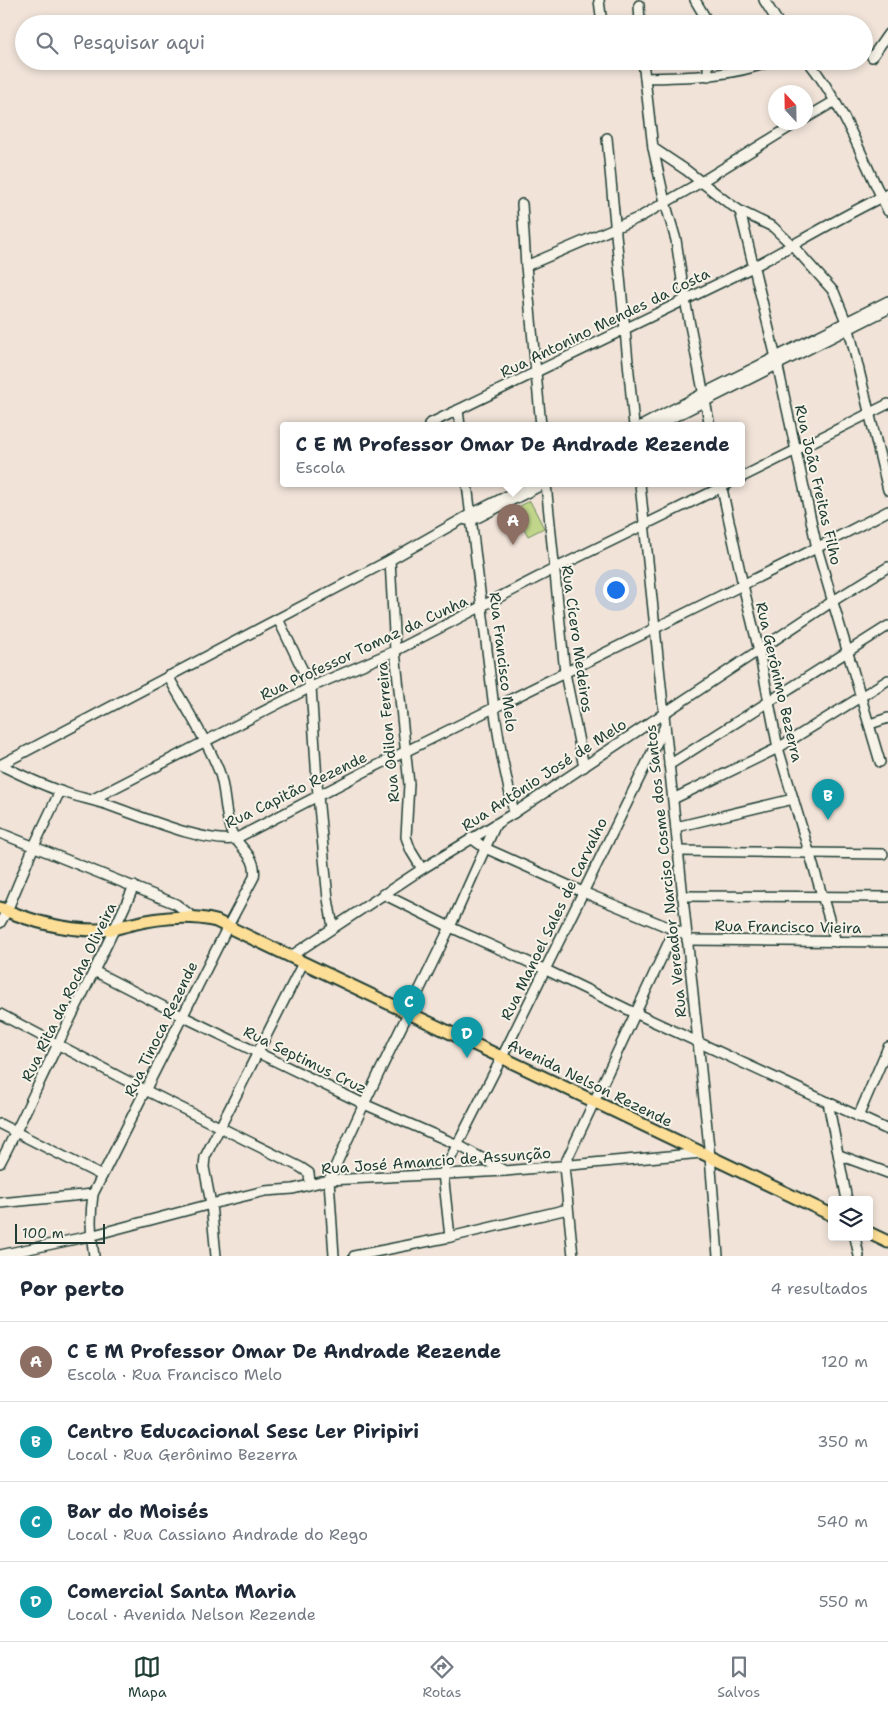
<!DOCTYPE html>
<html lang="pt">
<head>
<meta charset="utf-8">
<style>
  body { margin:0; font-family:"Shantell Sans",sans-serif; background:#f2f2f3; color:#1f2937 }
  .controls { position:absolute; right:15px; bottom:15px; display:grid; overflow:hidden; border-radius:5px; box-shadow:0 2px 8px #0003 }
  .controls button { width:45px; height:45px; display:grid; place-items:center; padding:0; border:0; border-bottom:1px solid #e0e1e3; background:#fff; color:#1f2937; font:25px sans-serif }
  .compass { position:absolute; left:768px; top:85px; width:45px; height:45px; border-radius:50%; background:#fff; box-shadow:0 2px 8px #0003; rotate:338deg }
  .scale { position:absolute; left:15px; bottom:12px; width:90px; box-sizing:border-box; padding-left:5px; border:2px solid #1f3d34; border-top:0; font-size:14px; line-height:18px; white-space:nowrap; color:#1f3d34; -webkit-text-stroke:4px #f7f3e8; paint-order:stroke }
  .you { position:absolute; left:615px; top:589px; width:18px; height:18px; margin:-12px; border:4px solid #fff; border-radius:50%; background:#1a73e8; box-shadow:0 0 0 8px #1a73e833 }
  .badge { display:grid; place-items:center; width:32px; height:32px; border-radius:50%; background:#1f3d34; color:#fff; font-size:16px; font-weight:700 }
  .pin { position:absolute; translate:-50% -41px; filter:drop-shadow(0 1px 2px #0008) }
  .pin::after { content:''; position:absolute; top:26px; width:18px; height:15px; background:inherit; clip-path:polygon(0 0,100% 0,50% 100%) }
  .popup { position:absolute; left:280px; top:422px; width:465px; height:65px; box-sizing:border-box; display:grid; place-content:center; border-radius:5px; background:#fff; filter:drop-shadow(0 1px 4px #0005); font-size:16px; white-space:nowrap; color:#747a83 }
  .popup b { font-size:19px; color:#1f2937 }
  .popup::after { content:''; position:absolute; left:50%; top:100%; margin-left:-10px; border:10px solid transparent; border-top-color:#fff }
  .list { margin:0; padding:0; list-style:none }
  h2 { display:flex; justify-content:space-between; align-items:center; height:65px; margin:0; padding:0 20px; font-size:21px }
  h2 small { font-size:16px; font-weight:400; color:#747a83 }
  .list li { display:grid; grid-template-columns:32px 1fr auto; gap:15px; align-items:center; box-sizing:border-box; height:80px; padding:0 20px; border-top:1px solid #e0e1e3 }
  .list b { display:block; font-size:19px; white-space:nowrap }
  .list p { margin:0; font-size:16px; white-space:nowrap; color:#747a83 }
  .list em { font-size:16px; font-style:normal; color:#747a83 }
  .icon { flex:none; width:28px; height:28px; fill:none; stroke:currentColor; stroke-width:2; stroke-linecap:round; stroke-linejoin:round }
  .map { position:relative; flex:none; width:888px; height:1256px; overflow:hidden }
  .search { position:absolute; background:#fff; box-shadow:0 2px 8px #0003; left:15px; right:15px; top:15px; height:55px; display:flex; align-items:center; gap:12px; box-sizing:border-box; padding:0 18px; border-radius:28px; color:#747a83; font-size:19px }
  .sheet { height:385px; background:#fff }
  nav { display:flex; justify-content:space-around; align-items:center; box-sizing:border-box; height:70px; border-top:1px solid #e0e1e3; background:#fff; font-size:14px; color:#747a83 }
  nav a { display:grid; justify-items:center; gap:2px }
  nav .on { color:#1f3d34 }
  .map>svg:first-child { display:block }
  .green { fill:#c1d68b; stroke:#708a60 }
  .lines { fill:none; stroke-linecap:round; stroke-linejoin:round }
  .minor-casing { stroke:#1f3d34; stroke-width:12 }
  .major-casing { stroke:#1f3d34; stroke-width:15 }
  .minor { stroke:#f7f3e8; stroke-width:9 }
  .major { stroke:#fdde96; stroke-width:11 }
  .labels { text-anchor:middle; stroke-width:4; stroke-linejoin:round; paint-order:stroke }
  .street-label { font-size:15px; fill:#1f3d34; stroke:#f7f3e8 }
</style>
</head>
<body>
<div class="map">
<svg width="888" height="1256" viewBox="0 0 888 1256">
  <rect width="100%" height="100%" fill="#f1e3d8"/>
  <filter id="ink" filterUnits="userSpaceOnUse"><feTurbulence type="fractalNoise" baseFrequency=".02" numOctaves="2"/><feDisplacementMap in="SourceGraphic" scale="10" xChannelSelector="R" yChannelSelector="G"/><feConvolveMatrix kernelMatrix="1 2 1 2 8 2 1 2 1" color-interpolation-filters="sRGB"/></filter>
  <g filter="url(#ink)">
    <path class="green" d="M530,501L544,528L528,536L514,509Z"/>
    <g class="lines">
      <defs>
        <g id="minor">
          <path d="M599,0L602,24"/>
          <path d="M695,0L705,17V24"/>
          <path d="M764,0L779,24"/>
          <path d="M639,5L640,24"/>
          <path d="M872,57L888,34"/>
          <path d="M643,61L653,148L665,202L676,240L685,300L710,426"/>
          <path d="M708,61V76"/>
          <path d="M808,61C844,106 863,160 888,211"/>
          <path d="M645,78C688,77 731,77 772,61"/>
          <path d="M806,118L835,101"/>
          <path d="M607,138L634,426"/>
          <path d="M653,148L686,170L727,202L740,211L773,227L793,246L834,292L849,329L888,490"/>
          <path d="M522,204L526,266L541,426"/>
          <path d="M740,211L776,358L817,548L880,762"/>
          <path d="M526,266L640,217L701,182L798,122"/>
          <path d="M458,410L460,426"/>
          <path d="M429,424L755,266C799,242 842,216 888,194"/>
          <path d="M641,426L704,393L888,301"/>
          <path d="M656,426L888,309"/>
          <path d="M742,477L888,404"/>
          <path d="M467,484L494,708L502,757L514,813"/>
          <path d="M546,484L565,673L584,767"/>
          <path d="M640,484L710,1157L718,1256"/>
          <path d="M721,484L743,585L759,651L778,748L836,942"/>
          <path d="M466,520L477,518L544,484"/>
          <path d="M390,560L395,651L409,784L406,837L411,851L422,869"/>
          <path d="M278,619L311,687L318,796L328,899L333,927"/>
          <path d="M870,724L888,718"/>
          <path d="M0,765C20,774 39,784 60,791C76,797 94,800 111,806C143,817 203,843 235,839L366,771L789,562L888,511"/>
          <path d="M0,765L390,560L471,514L531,484"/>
          <path d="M669,765L888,626"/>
          <path d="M93,799L311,687L395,651L554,569L728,484"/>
          <path d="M673,799L778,748L888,680"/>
          <path d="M676,827L793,799"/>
          <path d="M0,833L176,904L193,917"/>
          <path d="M471,838L485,848L583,892L687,935"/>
          <path d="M678,851L883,854"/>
          <path d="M383,894L450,927L544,969L635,1013L888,1130"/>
          <path d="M682,896L888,897"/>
          <path d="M0,923L7,911L34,846L60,791"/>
          <path d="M687,940L888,942"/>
          <path d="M291,956L422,869L514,813L833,601L888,567"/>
          <path d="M94,971L182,1016L364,1104L458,1145L505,1171"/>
          <path d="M0,1014L131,1083L300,1167L309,1173L310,1184"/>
          <path d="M828,1102L847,1200"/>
          <path d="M858,1117L888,1047"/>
          <path d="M0,1124L102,1176"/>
          <path d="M839,1155L888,1173"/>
          <path d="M0,1163C21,1123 39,1082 59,1042C84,990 111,939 134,886"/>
          <path d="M0,1203L93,1194"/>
          <path d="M450,1237L443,1173L502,1057L665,726"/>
          <path d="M855,1237L859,1256"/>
          <path d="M0,1255L90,1236L211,1204L265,1191L293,1189L329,1180L505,1171L702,1153"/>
          <path d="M94,1256C90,1234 90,1216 93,1194L228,926L254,877C258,856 238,848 231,831C224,812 226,790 219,771C206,738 185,707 168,676"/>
          <path d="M216,1256L211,1204L204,1167L205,1157L303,963"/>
          <path d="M334,1256L329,1180L364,1104L450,927L496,824"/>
          <path d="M354,1256L450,1237L568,1209"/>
          <path d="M573,1256L564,1166L674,931"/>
        </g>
        <g id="major">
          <path d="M0,908C35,923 75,933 113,929C118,928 123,926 128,925C156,918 188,914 216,921L832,1215"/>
          <path d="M869,1233L888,1242"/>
        </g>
      </defs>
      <use href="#minor" class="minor-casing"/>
      <use href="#major" class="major-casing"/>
      <use href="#minor" class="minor"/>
      <use href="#major" class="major"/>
    </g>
  </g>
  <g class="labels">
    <g class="street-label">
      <text transform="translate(605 323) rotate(-26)" y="5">Rua Antonino Mendes da Costa</text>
      <text transform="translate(818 485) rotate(77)" y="5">Rua João Freitas Filho</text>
      <text transform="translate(577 639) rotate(82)" y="5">Rua Cícero Medeiros</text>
      <text transform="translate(364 648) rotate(-25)" y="5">Rua Professor Tomaz da Cunha</text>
      <text transform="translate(503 662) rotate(83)" y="5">Rua Francisco Melo</text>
      <text transform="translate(779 682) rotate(77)" y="5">Rua Gerônimo Bezerra</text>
      <text transform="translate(388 732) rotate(-95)" y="5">Rua Odilon Ferreira</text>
      <text transform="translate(544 775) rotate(-33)" y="5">Rua Antônio José de Melo</text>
      <text transform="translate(296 790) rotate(-26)" y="5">Rua Capitão Rezende</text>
      <text transform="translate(666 871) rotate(-96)" y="5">Rua Vereador Narciso Cosme dos Santos</text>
      <text transform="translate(554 919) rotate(-64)" y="5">Rua Manoel Sales de Carvalho</text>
      <text transform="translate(788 927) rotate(1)" y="5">Rua Francisco Vieira</text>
      <text transform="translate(69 992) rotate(-64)" y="5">Rua Rita da Rocha Oliveira</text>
      <text transform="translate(161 1029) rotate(-64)" y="5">Rua Tinoca Rezende</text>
      <text transform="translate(305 1060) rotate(26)" y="5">Rua Septimus Cruz</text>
      <text transform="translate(590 1083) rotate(26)" y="5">Avenida Nelson Rezende</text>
      <text transform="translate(436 1161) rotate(-4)" y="5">Rua José Amancio de Assunção</text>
    </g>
  </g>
</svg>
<div class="controls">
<button><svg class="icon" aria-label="layers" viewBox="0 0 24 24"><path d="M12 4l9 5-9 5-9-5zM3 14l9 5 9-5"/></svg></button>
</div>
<svg class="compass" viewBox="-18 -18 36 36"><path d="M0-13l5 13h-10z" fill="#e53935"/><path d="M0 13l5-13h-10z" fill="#747a83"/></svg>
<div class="scale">100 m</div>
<div class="you"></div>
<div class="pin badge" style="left:513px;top:545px;background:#8d6e63">A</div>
<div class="popup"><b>C E M Professor Omar De Andrade Rezende</b>Escola</div>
<div class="pin badge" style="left:828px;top:820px;background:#0f9aa8">B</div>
<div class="pin badge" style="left:409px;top:1026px;background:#0f9aa8">C</div>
<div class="pin badge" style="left:467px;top:1058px;background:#0f9aa8">D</div>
<div class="search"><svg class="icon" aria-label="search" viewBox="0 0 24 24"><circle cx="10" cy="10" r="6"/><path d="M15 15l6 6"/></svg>Pesquisar aqui</div>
</div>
<section class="sheet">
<h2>Por perto<small>4 resultados</small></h2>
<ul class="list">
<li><span class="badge" style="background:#8d6e63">A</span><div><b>C E M Professor Omar De Andrade Rezende</b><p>Escola · Rua Francisco Melo</p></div><em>120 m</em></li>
<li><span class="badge" style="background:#0f9aa8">B</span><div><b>Centro Educacional Sesc Ler Piripiri</b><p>Local · Rua Gerônimo Bezerra</p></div><em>350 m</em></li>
<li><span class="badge" style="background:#0f9aa8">C</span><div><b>Bar do Moisés</b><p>Local · Rua Cassiano Andrade do Rego</p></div><em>540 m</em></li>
<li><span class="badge" style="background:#0f9aa8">D</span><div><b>Comercial Santa Maria</b><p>Local · Avenida Nelson Rezende</p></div><em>550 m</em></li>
</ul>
</section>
<nav>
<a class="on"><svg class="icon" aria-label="map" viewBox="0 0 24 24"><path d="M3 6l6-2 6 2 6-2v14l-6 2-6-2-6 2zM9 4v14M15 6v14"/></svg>Mapa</a>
<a><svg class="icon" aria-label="directions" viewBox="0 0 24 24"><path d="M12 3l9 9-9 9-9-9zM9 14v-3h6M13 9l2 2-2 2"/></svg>Rotas</a>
<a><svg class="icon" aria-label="saved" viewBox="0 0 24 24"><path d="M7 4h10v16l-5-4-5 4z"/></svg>Salvos</a>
</nav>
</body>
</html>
